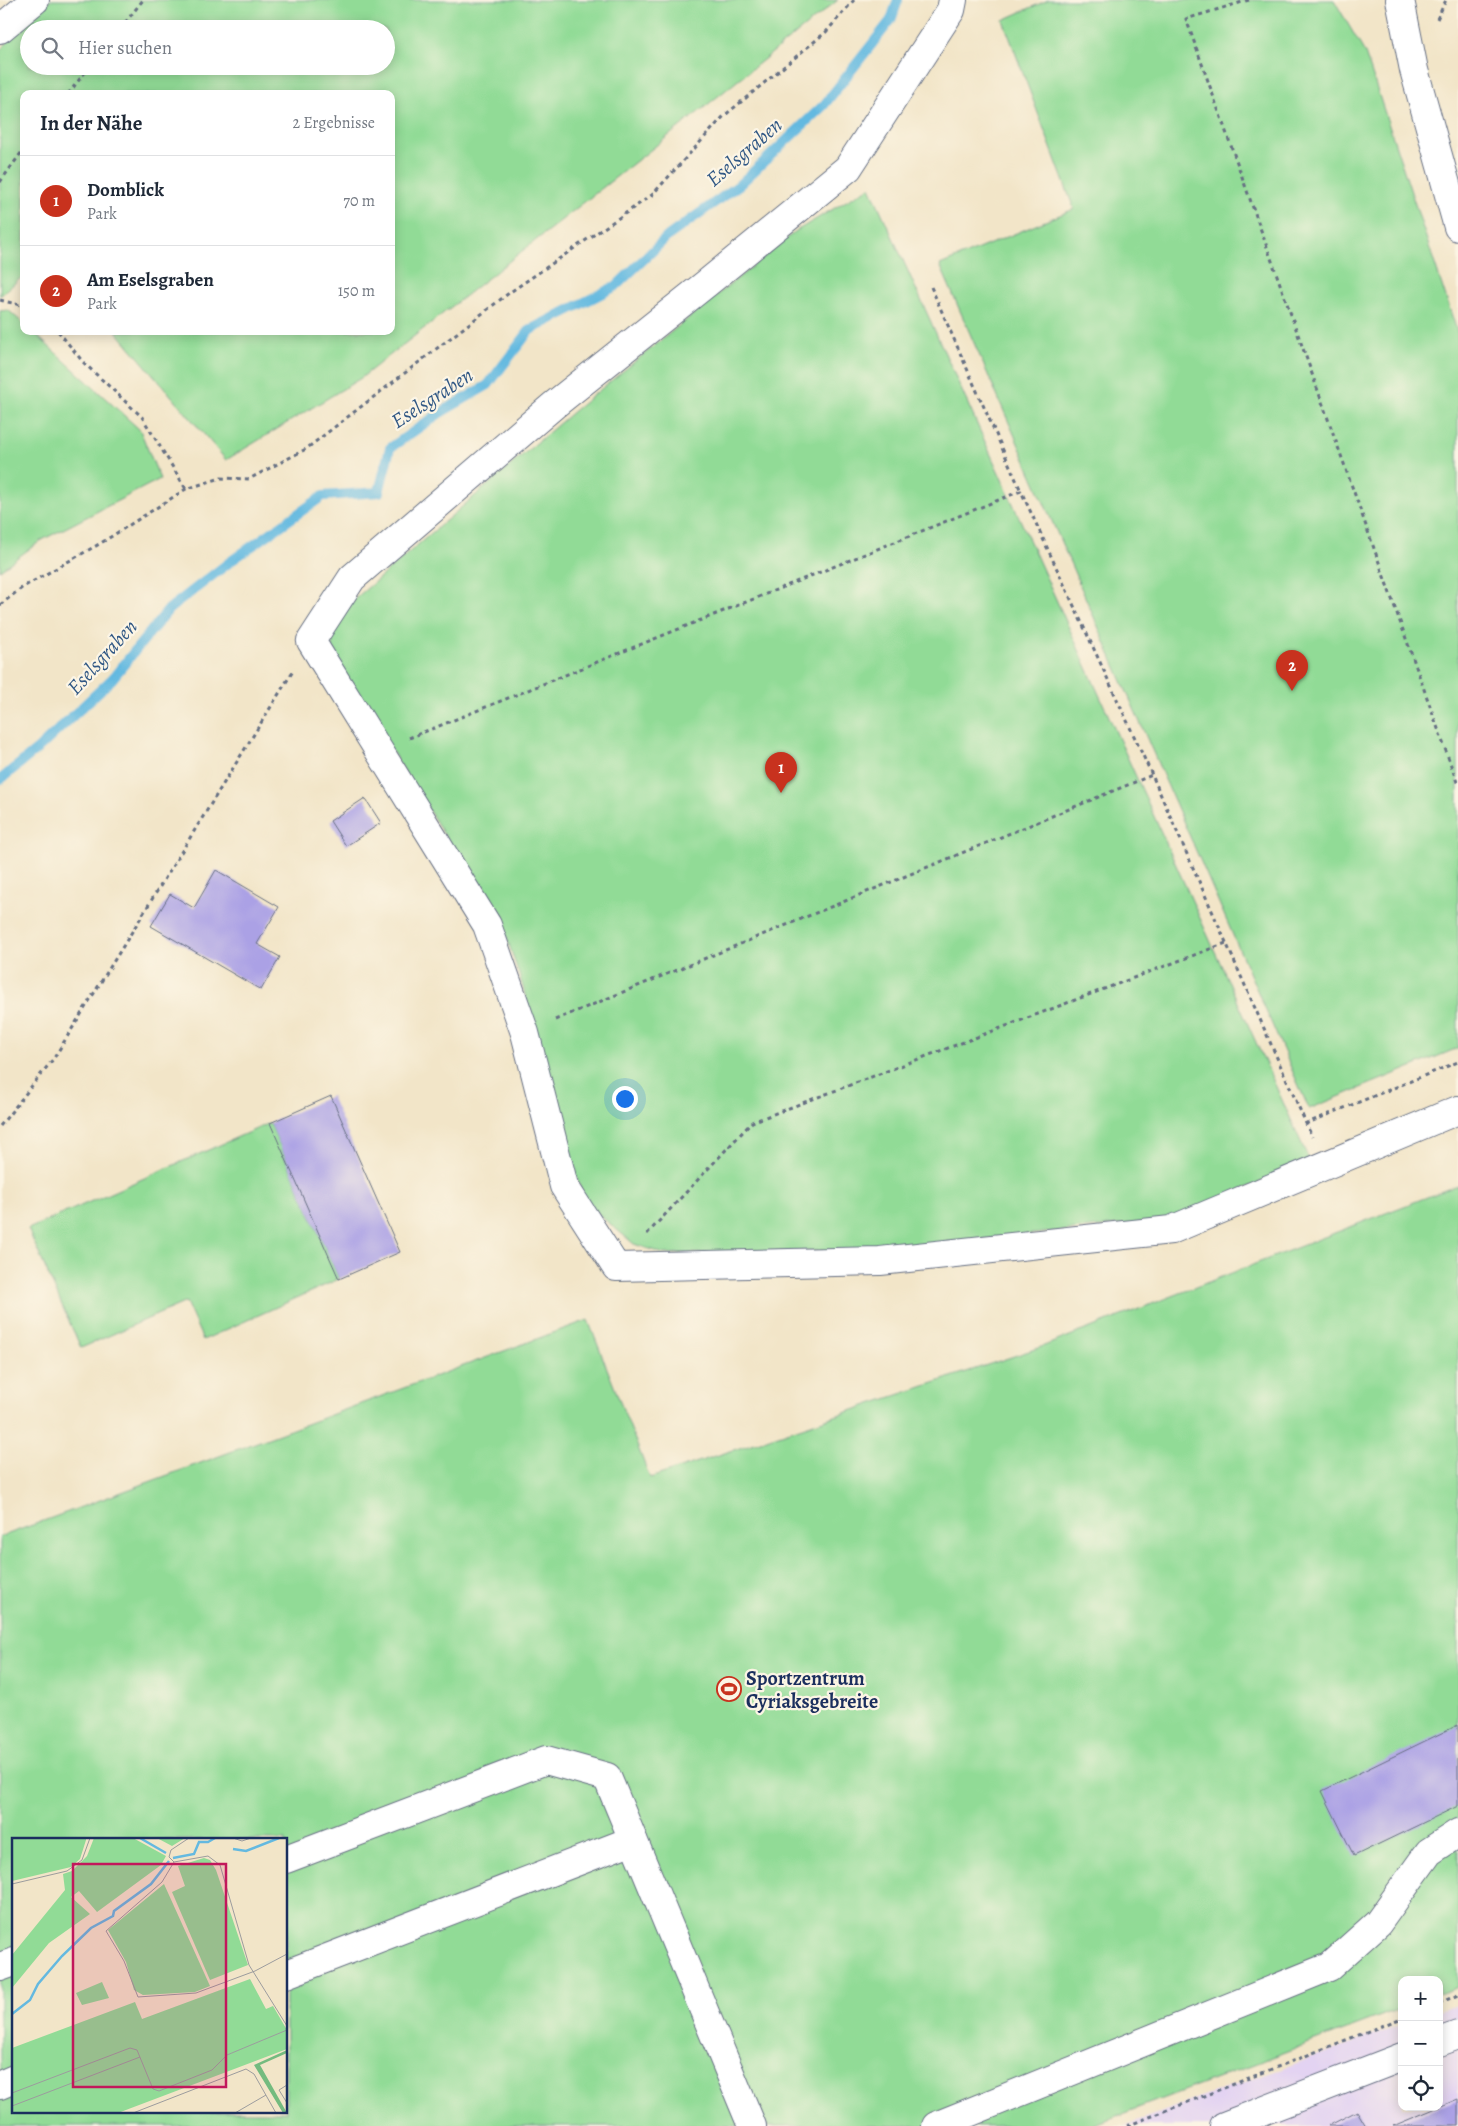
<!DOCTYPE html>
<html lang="de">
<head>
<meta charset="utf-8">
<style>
  body { margin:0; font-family:Alegreya,serif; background:#f6f6f7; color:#1f2937 }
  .controls { position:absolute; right:15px; bottom:15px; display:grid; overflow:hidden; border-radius:10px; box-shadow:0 2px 12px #0003 }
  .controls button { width:45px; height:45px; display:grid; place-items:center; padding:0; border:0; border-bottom:1px solid #e0e1e3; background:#fff; color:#1f2937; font:25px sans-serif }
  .you { position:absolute; left:624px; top:1098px; width:18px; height:18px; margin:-12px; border:4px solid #fff; border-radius:50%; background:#1a73e8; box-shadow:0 0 0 8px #1a73e833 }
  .badge { display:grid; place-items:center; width:32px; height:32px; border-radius:50%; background:#c8321e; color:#fff; font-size:16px; font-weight:700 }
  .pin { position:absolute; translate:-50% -41px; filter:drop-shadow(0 1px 2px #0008) }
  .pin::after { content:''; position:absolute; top:26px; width:18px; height:15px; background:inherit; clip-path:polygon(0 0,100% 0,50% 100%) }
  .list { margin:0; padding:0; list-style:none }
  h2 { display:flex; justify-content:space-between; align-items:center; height:65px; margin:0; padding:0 20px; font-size:21px }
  h2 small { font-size:16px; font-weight:400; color:#747a83 }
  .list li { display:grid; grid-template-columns:32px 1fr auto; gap:15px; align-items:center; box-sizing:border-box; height:90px; padding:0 20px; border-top:1px solid #e0e1e3 }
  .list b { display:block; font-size:19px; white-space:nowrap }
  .list p { margin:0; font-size:16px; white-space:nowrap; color:#747a83 }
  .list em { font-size:16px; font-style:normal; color:#747a83 }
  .icon { flex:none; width:28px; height:28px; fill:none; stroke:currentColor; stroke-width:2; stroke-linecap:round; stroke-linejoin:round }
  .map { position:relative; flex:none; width:1458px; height:2126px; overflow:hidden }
  .search { position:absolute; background:#fff; box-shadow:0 2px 12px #0003; left:20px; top:20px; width:375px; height:55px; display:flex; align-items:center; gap:12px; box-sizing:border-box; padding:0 18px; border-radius:28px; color:#747a83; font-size:19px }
  .panel { position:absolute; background:#fff; box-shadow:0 2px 12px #0003; left:20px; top:90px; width:375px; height:245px; border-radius:10px }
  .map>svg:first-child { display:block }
  .built { fill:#e3d3f2 }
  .green { fill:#91db96; stroke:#56857a; fill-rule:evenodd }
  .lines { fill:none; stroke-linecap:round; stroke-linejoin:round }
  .stream { stroke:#64b9e0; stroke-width:10 }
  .building { fill:#aba1e5 }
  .minor-casing { stroke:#666f83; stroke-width:30 }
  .path { stroke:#666f83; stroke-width:3; stroke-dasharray:4 4; stroke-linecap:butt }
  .minor { stroke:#fff; stroke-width:28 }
  .labels { text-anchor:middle; stroke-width:4.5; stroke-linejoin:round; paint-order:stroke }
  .poi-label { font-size:20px; font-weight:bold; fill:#1b2f5e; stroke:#fcf5e5; text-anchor:start }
  .water-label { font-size:21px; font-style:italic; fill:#315885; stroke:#fcf5e5 }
  .inset-river { fill:none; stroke:#64b9e0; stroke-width:2.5 }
  .inset-road { fill:none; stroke:#9c9c9e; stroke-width:1 }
  .view { fill:#c2185b; fill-opacity:0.15; stroke:#c2185b; stroke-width:2.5 }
  .inset-edge { fill:none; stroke:#1b2f5e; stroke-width:2.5 }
</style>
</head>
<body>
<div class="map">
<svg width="1458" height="2126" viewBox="0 0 1458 2126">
  <rect width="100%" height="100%" fill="#fcf5e5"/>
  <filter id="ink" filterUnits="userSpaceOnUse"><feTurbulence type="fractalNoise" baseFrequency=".02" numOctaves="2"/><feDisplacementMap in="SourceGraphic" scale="10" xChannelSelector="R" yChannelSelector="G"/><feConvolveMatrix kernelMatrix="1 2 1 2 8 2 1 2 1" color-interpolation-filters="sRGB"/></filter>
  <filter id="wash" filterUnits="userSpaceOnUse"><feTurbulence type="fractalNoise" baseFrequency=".0096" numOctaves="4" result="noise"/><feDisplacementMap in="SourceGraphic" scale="20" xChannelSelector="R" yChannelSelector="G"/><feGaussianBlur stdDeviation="1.12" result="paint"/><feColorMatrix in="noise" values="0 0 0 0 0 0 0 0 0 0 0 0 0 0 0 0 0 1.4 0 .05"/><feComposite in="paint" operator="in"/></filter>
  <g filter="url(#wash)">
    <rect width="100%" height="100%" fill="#f2e5c8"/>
    <path class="built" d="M1458,2005V2126H1123L1402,2025V2107H1439V2011Z"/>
    <g class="green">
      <path d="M49,0H838L686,122L361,378L226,460L116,331H391V94H24V275L0,296V50ZM29,29H386V66H29Z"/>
      <path d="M1048,0H1334L1365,53L1458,334V1048L1309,1109L940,265L1074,209L1003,20Z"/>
      <path d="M870,187L1310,1162L1168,1220L879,1250L664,1254L634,1244L585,1203L575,1172L522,984L505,932L331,654L334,626L350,603L575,410L796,231Z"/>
      <path d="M8,310L24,324V331H32L140,430L160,479L42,540L0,570V311Z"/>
      <path d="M270,1123L339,1279L203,1340L186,1302L81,1348L28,1229Z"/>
      <path d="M1458,1185V1987L1439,1994V1980H1402V2008L1090,2126H0V1537L588,1320L650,1478L1044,1346ZM14,1840H286V2112H14Z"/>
    </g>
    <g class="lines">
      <path class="stream" d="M0,780L40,747L112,679L169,609L231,561L323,496L379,492L390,448L440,413L488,385L530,330L616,286L668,236L739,185L824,105L891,20L898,0"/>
    </g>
    <g id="blocks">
      <g class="building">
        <path d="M365,798L381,823L346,846L330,821Z"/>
        <path d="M216,870L279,907L257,944L280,957L261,990L151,926L170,894L194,908Z"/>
        <path d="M331,1096L400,1252L339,1279L270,1123Z"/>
        <path d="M1458,1725V1806L1354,1856L1322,1791Z"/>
        <path d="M1458,2099V2126H1393L1439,2107Z"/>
        <path d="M1357,2111L1366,2126H1328Z"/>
      </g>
    </g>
  </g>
  <g filter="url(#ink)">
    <use href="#blocks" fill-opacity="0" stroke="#666f83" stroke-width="1"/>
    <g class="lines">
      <defs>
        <g id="minor">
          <path d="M953,0L951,10L848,168L707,283L554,405L352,578L311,641L487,925L525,1033L564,1186L616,1267L880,1261L1171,1230L1458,1110"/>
          <path d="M1400,0L1414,70L1458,227"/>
          <path d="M0,29L35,0"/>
          <path d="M286,1859L546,1760L607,1777L752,2126"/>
          <path d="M0,1967L14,1962"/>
          <path d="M286,1974L633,1840"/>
          <path d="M1439,2042L1458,2035"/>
          <path d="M0,2085L14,2079"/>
          <path d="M936,2126L1329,1967L1378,1923L1429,1852L1458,1833"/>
          <path d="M1224,2126L1402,2057"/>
        </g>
      </defs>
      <use href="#minor" class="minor-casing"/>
      <g class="path">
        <path d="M1249,0L1186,19L1458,785"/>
        <path d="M1437,19L1446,0"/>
        <path d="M120,29L143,0"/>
        <path d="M68,94L90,66"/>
        <path d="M0,182L24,149"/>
        <path d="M931,287L1021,491"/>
        <path d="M0,300L24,306"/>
        <path d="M58,331L83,362L142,417L186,489"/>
        <path d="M0,605L23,587L101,543L186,489L221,478L249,479L306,449L509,293L652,195L724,116L826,32L854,0"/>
        <path d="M409,738L1021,491L1152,775L1312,1137"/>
        <path d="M555,1020L1152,775"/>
        <path d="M1305,1124L1458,1062"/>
        <path d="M0,1126L54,1058L293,671"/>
        <path d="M647,1234L752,1122L1226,943"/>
        <path d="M1439,2003L1458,1995"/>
        <path d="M1127,2126L1402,2018"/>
      </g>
      <use href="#minor" class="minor"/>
    </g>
  </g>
  <defs>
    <symbol id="stadium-ring" viewBox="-11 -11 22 22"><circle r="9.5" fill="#fcf5e5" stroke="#c8321e" stroke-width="1.5"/><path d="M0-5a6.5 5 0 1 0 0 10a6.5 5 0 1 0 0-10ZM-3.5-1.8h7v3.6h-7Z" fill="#c8321e"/></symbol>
  </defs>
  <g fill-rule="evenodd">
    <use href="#stadium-ring" x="715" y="1675" width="28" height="28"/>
  </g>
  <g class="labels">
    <g class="poi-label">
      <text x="746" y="1685">Sportzentrum<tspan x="746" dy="23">Cyriaksgebreite</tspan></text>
    </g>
    <g class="water-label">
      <text transform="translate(744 152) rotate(-41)" y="7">Eselsgraben</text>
      <text transform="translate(432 398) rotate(-33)" y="7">Eselsgraben</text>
      <text transform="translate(102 657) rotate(-48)" y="7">Eselsgraben</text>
    </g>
  </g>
  <g transform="translate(12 1838)">
    <rect width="275" height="275" fill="#f2e5c8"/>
    <path d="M0,0H74V2L68,21L59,29L0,43ZM82,0H121L154,18L149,27L85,74L67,53L59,59L78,76L37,105L0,150V117L53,52L51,36L60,33L75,18ZM145,0H173L160,8ZM192,20L198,22L204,32L236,127L198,142L160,54L173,48L166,28ZM152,46L198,148L183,154L131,157L122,152L114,124L96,92ZM238,141L254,171L261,168L275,192V211L106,275H0V210L123,164L130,181ZM90,144L97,160L70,167L64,155Z" fill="#91db96"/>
    <path d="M275,212V215L248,227L275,275H271L242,227Z" fill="#74bb7f"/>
    <path class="inset-river" d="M128,0L154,15M221,11L234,13L267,0M161,20L182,16L187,4H196L203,0M0,176L18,162L26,146L50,118L79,90L101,78L102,73L139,46L157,23"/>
    <path class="inset-road" d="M221,0L230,3L239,0M162,24L150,44L94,93L112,123L126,159L184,155L243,133L275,116M162,24L196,18L208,27L237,127L275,188M162,24L157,19L159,12L177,0M0,46L55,33L70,22L78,0M275,247L267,252L275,265M0,255L118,210L125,212L141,251L147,253L200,232L215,217L275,192M0,268L128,219M121,275L234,231L242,236L264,275M223,275L254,257"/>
    <path class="view" d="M61,26H214V249H61Z"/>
    <rect width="275" height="275" class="inset-edge"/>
  </g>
</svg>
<div class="controls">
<button>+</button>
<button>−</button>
<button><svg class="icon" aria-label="locate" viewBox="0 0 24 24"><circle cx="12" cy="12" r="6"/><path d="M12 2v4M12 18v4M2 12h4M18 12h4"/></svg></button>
</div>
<div class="you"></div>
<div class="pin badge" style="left:781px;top:793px">1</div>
<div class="pin badge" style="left:1292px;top:691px">2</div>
<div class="search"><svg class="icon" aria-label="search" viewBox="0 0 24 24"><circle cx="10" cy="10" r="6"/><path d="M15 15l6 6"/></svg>Hier suchen</div>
<section class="panel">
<h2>In der Nähe<small>2 Ergebnisse</small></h2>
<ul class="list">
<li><span class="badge">1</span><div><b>Domblick</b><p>Park</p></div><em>70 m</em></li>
<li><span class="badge">2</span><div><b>Am Eselsgraben</b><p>Park</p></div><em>150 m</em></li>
</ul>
</section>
</div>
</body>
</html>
